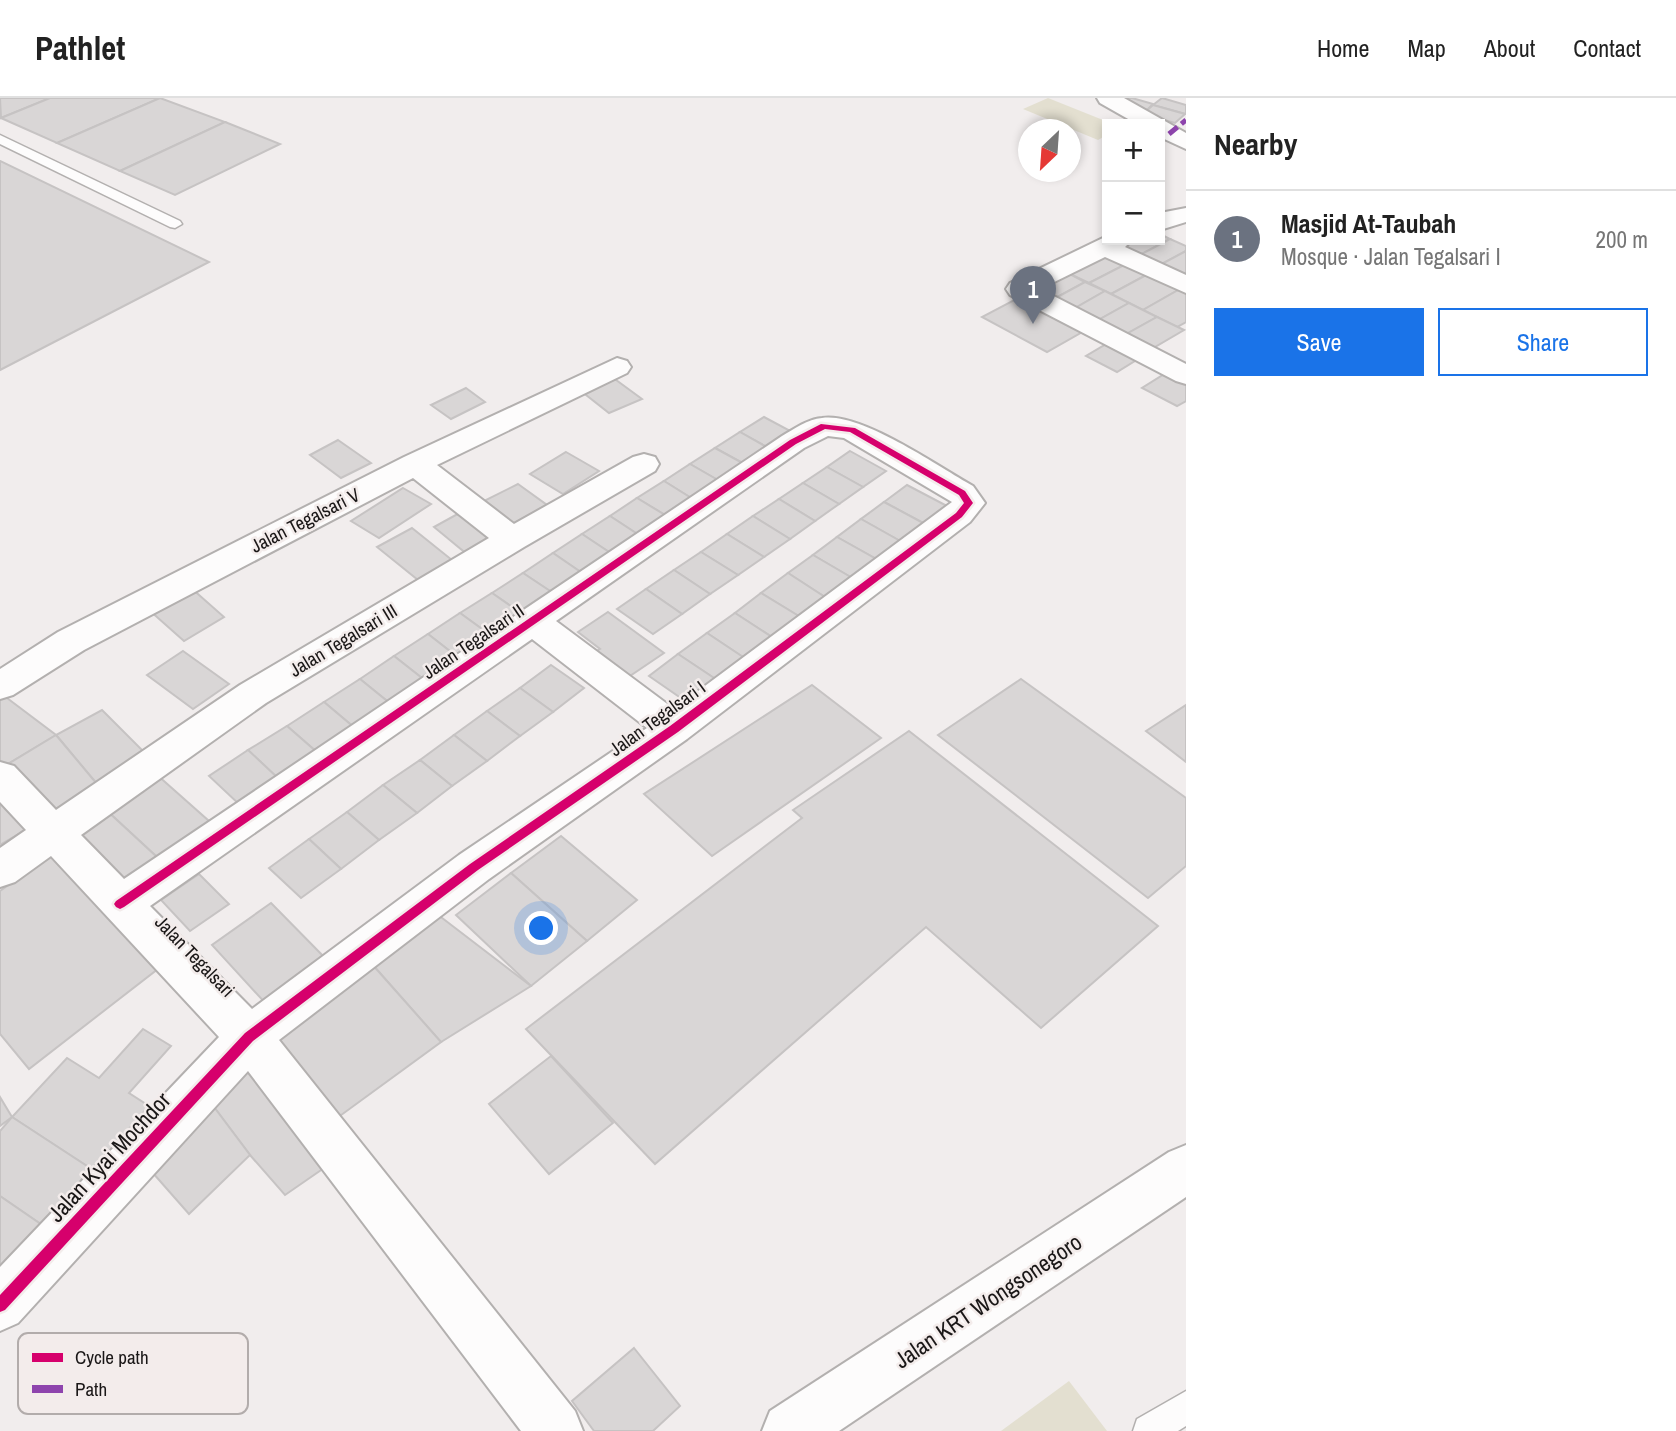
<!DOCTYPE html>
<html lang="en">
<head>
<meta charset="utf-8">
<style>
  body { margin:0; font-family:"Archivo Narrow",sans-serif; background:#f2f2f2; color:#222 }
  .controls { position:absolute; right:21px; top:21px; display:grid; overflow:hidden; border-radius:0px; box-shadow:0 4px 10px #0003 }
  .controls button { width:63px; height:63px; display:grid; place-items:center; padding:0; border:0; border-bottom:2px solid #e0e0e0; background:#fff; color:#222; font:35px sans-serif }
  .compass { position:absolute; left:1018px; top:21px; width:63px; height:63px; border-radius:50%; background:#fff; box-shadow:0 4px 10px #0003; rotate:205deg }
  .you { position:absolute; left:542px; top:831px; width:24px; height:24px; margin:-18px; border:5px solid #fff; border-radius:50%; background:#1a73e8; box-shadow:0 0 0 10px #1a73e833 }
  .badge { display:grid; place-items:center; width:46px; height:46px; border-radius:50%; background:#1a73e8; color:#fff; font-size:23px; font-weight:700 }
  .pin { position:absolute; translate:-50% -58px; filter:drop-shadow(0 2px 4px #0008) }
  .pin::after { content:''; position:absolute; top:37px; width:24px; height:21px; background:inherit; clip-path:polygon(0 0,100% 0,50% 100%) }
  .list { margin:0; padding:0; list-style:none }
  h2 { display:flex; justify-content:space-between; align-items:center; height:91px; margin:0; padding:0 28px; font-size:30px }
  h2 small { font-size:23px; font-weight:400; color:#767676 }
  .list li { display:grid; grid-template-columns:46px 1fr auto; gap:21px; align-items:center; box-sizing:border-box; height:98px; padding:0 28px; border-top:2px solid #e0e0e0 }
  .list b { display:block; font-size:26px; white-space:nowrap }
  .list p { margin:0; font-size:23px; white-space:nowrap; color:#767676 }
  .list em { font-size:23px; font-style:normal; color:#767676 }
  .actions { display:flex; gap:14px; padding:21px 28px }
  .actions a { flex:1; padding:16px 0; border:2px solid #1a73e8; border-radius:0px; text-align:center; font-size:24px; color:#1a73e8 }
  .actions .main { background:#1a73e8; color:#fff }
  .map { position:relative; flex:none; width:1186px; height:1333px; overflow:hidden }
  header { display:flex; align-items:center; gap:42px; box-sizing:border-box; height:98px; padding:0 35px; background:#fff; border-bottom:2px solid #e0e0e0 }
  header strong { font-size:33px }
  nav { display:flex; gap:38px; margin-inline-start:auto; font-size:24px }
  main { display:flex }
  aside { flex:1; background:#fff }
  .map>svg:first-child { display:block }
  .green { fill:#e3dfd0 }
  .building { fill:#d9d6d6; stroke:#c6c3c3; stroke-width:2 }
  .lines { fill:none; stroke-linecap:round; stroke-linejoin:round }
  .service-casing { stroke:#b3b0af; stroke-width:3 }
  .minor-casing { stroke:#b3b0af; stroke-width:4 }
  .tertiary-casing { stroke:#b3b0af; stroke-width:4 }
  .service { fill:#fdfcfc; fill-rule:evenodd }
  .minor { fill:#fdfcfc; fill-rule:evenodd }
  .tertiary { fill:#fdfcfc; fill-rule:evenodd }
  .quiet { stroke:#8e44ad; stroke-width:5; stroke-dasharray:11 5; stroke-linecap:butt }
  .cycleway-casing { stroke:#f3eceb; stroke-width:5 }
  .cycleway { fill:#d6006c; fill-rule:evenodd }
  .labels { text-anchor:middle; stroke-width:5; stroke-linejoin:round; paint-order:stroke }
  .street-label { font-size:19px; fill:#1a1717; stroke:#f3eceb }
  .near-street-label { font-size:23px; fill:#1a1717; stroke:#f3eceb }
  .key { fill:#f3eceb; stroke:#b2acab; stroke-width:2 }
  .key-label { font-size:19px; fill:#1a1717 }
</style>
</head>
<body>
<header>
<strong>Pathlet</strong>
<nav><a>Home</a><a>Map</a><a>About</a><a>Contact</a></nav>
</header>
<main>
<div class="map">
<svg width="1186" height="1333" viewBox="0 0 1186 1333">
  <rect width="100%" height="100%" fill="#f1eded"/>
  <g class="green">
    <path d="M1048,0L1113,26H1107V37L1098,42L1023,11Z"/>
    <path d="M1069,1283L1107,1333H1001Z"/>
  </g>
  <g class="building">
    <path d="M0,0H50L1,20Z"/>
    <path d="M50,0H160L57,45L1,20Z"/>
    <path d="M160,0L225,24L120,73L57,45Z"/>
    <path d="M1118,0H1132L1153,6L1147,12L1115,3Z"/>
    <path d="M1162,0L1186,7V16L1153,7Z"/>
    <path d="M1153,7L1185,16L1175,25L1143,16Z"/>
    <path d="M225,24L280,46L175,97L120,73Z"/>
    <path d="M0,63L209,164L0,272Z"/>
    <path d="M1160,136L1170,141L1138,158L1119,150L1134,142H1160Z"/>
    <path d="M1170,141L1186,148V153L1158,168L1138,158Z"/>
    <path d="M1186,153V174L1180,178L1158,168Z"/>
    <path d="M1105,156L1126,166L1089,185L1068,175Z"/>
    <path d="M1126,166L1148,176L1111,196L1089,185Z"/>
    <path d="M1064,173L1085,184L1050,203L1028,192Z"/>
    <path d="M1148,176L1180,191L1143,212L1111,196Z"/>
    <path d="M1085,184L1105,193L1070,213L1050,203Z"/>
    <path d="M1180,191L1186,194V224L1177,229L1143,212Z"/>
    <path d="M1105,193L1129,205L1093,225L1070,213Z"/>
    <path d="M1020,199L1084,233L1047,254L982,219Z"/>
    <path d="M1129,205L1157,219L1121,239L1093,225Z"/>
    <path d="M1157,219L1184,232L1148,253L1121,239Z"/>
    <path d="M1108,245L1138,261L1117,274L1086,258Z"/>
    <path d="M1166,275L1186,286V303L1177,308L1142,290Z"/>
    <path d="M612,279L642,301L609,315L581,293Z"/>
    <path d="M466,290L485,304L451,321L431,307Z"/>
    <path d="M764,319L796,336L772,352L740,334Z"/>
    <path d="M740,334L772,352L748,368L715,350Z"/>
    <path d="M338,342L371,365L341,380L310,357Z"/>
    <path d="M715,350L748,368L723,385L690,366Z"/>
    <path d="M850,353L886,373L863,389L827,369Z"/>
    <path d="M566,354L599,373L563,396L530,376Z"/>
    <path d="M690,366L723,385L696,403L664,383Z"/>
    <path d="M827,369L863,389L839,406L803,385Z"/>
    <path d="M664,383L696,403L670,420L637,400Z"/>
    <path d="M803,385L839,406L815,423L779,401Z"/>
    <path d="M518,386L547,407L505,430L476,407Z"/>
    <path d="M907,387L947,408L925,426L884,404Z"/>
    <path d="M403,390L431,406L379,440L351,423Z"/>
    <path d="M637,400L670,420L642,439L610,418Z"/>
    <path d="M779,401L815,423L790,441L753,418Z"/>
    <path d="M884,404L925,426L902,444L861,421Z"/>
    <path d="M463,413L497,441L468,457L434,429Z"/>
    <path d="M610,418L642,439L615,458L582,436Z"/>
    <path d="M753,418L790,441L764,459L727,436Z"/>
    <path d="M861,421L902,444L878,462L837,439Z"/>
    <path d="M412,430L457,466L423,486L377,449Z"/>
    <path d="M582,436L615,458L585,477L553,455Z"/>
    <path d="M727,436L764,459L738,477L701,454Z"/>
    <path d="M837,439L878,462L854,481L813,457Z"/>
    <path d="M701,454L738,477L710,496L674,472Z"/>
    <path d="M553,455L585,477L556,497L523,475Z"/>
    <path d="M813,457L854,481L828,501L788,475Z"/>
    <path d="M674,472L710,496L682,516L646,491Z"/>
    <path d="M523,475L556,497L525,518L492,495Z"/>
    <path d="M788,475L828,501L802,520L761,495Z"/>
    <path d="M190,489L224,519L184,543L149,512Z"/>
    <path d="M646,491L682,516L653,536L617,511Z"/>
    <path d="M492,495L525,518L493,539L460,515Z"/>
    <path d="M761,495L802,520L775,541L735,515Z"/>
    <path d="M608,514L664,555L621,584L588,558L600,551L578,534Z"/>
    <path d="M460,515L493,539L460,561L428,536Z"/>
    <path d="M735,515L775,541L749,563L707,535Z"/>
    <path d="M707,535L749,563L720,584L678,556Z"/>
    <path d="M428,536L460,561L427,584L394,558Z"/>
    <path d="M183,553L229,586L193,611L147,577Z"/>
    <path d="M678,556L720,584L691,607L649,578Z"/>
    <path d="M394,558L427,584L392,607L360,581Z"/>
    <path d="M551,567L584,590L553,614L520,590Z"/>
    <path d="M360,581L392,607L356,631L324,604Z"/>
    <path d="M1021,581L1186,700V768L1148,800L938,637Z"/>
    <path d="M812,587L881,640L712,758L644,696Z"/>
    <path d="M520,590L553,614L520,638L487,613Z"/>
    <path d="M3,597L56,637L3,669L0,665V599Z"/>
    <path d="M324,604L356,631L319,656L287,628Z"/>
    <path d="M1186,607V664L1146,633Z"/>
    <path d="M102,612L146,656L97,686L56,637Z"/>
    <path d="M487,613L520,638L487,663L454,637Z"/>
    <path d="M287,628L319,656L280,682L248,652Z"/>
    <path d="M909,633L1158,828L1041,930L926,829L655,1066L526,931L802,720L793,712Z"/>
    <path d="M56,637L97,686L46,717L3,669Z"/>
    <path d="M454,637L487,663L452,688L420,662Z"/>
    <path d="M248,652L280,682L241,708L209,678Z"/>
    <path d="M420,662L452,688L417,715L383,687Z"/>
    <path d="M156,676L209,723L158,760L105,711Z"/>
    <path d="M383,687L417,715L379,742L347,714Z"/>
    <path d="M0,703L27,731L0,747Z"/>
    <path d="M105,711L158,760L124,784L71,733Z"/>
    <path d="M347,714L379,742L341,771L309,741Z"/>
    <path d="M561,738L637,802L587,843L511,775Z"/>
    <path d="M309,741L341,771L301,800L269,770Z"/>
    <path d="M60,751L163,867L29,971L0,936V793Z"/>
    <path d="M511,775L587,843L531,888L456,817Z"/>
    <path d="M199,776L229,806L190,833L161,802Z"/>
    <path d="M271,805L328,863L268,908L212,847Z"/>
    <path d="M433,813L531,888L441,944L371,865Z"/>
    <path d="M371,865L441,944L333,1023L265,938Z"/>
    <path d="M143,931L171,948L129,995L149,1008L93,1072L12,1019L67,960L99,980Z"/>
    <path d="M551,958L613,1025L549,1076L489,1006Z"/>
    <path d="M252,966L324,1070L285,1097L250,1057L214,1009Z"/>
    <path d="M0,999L12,1019L0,1028Z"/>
    <path d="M214,1009L250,1057L189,1116L152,1074Z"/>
    <path d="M12,1019L93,1072L45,1129L0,1098V1033Z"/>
    <path d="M0,1098L45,1129L0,1180Z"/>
    <path d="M634,1250L680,1308L653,1333H594L572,1303Z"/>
  </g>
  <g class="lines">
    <defs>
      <g id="service">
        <path d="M0,37L180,123L182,126L175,130L170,129L0,46Z"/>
        <path d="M1186,1293V1328L1178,1333H1133L1137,1321Z"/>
      </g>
      <g id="minor">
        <path d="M1097,0H1124L1186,35V51L1160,39V26H1137L1100,5Z"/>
        <path d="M1186,110V124L1160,132V115Z"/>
        <path d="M1107,138V142H1132L1125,149L1186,177V195L1105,159L1040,191L1186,266V286L1176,283L1010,197L1006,191L1010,185Z"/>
        <path d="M617,260L627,263L631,269L627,275L437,367L514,426L633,359L644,356L655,359L659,366L655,373L524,449L266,605L81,737L124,781L782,338C794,331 808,321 822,320C861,314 937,368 973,388L985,405L970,424L687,641L489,781L279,942L575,1313L583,1333H521L248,973L18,1225L0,1233V1169L219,939L51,758L15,784L0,789V750L26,732L0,704V664L14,668L56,712L240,587L489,440L413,380L84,552L13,597L0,601V571L58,534L404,359ZM828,338L844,340L952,404L674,611L556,523L804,350ZM532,541L647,630L459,757L252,911L150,808Z"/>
      </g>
      <path id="tertiary" d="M1186,1047V1099L839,1333H762L770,1313L1169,1054Z"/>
    </defs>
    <use href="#service" class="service-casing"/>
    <use href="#minor" class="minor-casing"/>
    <use href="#tertiary" class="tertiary-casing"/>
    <use href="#service" class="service"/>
    <use href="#minor" class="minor"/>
    <use href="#tertiary" class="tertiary"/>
    <path class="quiet" d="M1169,36L1186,22"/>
    <defs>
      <path id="cycleway" d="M821,326L855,330L965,393L973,405L962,419L678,634L478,772L253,943L5,1212L0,1214V1197L245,935L470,766L670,628L956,415L964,405L959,397L850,334L825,331L796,346L124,809L120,811L116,809L114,806L116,803L790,342Z"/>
    </defs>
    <use href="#cycleway" class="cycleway-casing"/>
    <use href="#cycleway" class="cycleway"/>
  </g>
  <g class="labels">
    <g class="street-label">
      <text transform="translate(305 422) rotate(-27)" y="7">Jalan Tegalsari V</text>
      <text transform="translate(343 542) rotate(-31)" y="7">Jalan Tegalsari III</text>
      <text transform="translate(473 543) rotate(-34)" y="7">Jalan Tegalsari II</text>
      <text transform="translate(657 620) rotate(-36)" y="7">Jalan Tegalsari I</text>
      <text transform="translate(195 858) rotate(46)" y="7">Jalan Tegalsari</text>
    </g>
    <g class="near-street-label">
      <text transform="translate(109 1059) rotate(-47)" y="8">Jalan Kyai Mochdor</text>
      <text transform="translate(988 1203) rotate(-34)" y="8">Jalan KRT Wongsonegoro</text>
    </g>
  </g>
  <rect x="18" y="1235" width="230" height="81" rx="10" class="key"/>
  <rect x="32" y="1255" width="31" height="9" fill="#d6006c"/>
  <rect x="32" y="1287" width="31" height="8" fill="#8e44ad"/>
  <g class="key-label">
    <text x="75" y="1266">Cycle path</text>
    <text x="75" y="1298">Path</text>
  </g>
</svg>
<div class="controls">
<button>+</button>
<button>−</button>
</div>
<svg class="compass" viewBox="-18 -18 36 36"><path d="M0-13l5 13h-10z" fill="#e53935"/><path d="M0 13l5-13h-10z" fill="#767676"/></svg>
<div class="you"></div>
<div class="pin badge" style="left:1033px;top:226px;background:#6b7280">1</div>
</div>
<aside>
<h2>Nearby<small></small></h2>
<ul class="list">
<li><span class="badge" style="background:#6b7280">1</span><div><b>Masjid At-Taubah</b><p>Mosque · Jalan Tegalsari I</p></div><em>200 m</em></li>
</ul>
<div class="actions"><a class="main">Save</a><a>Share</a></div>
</aside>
</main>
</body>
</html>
